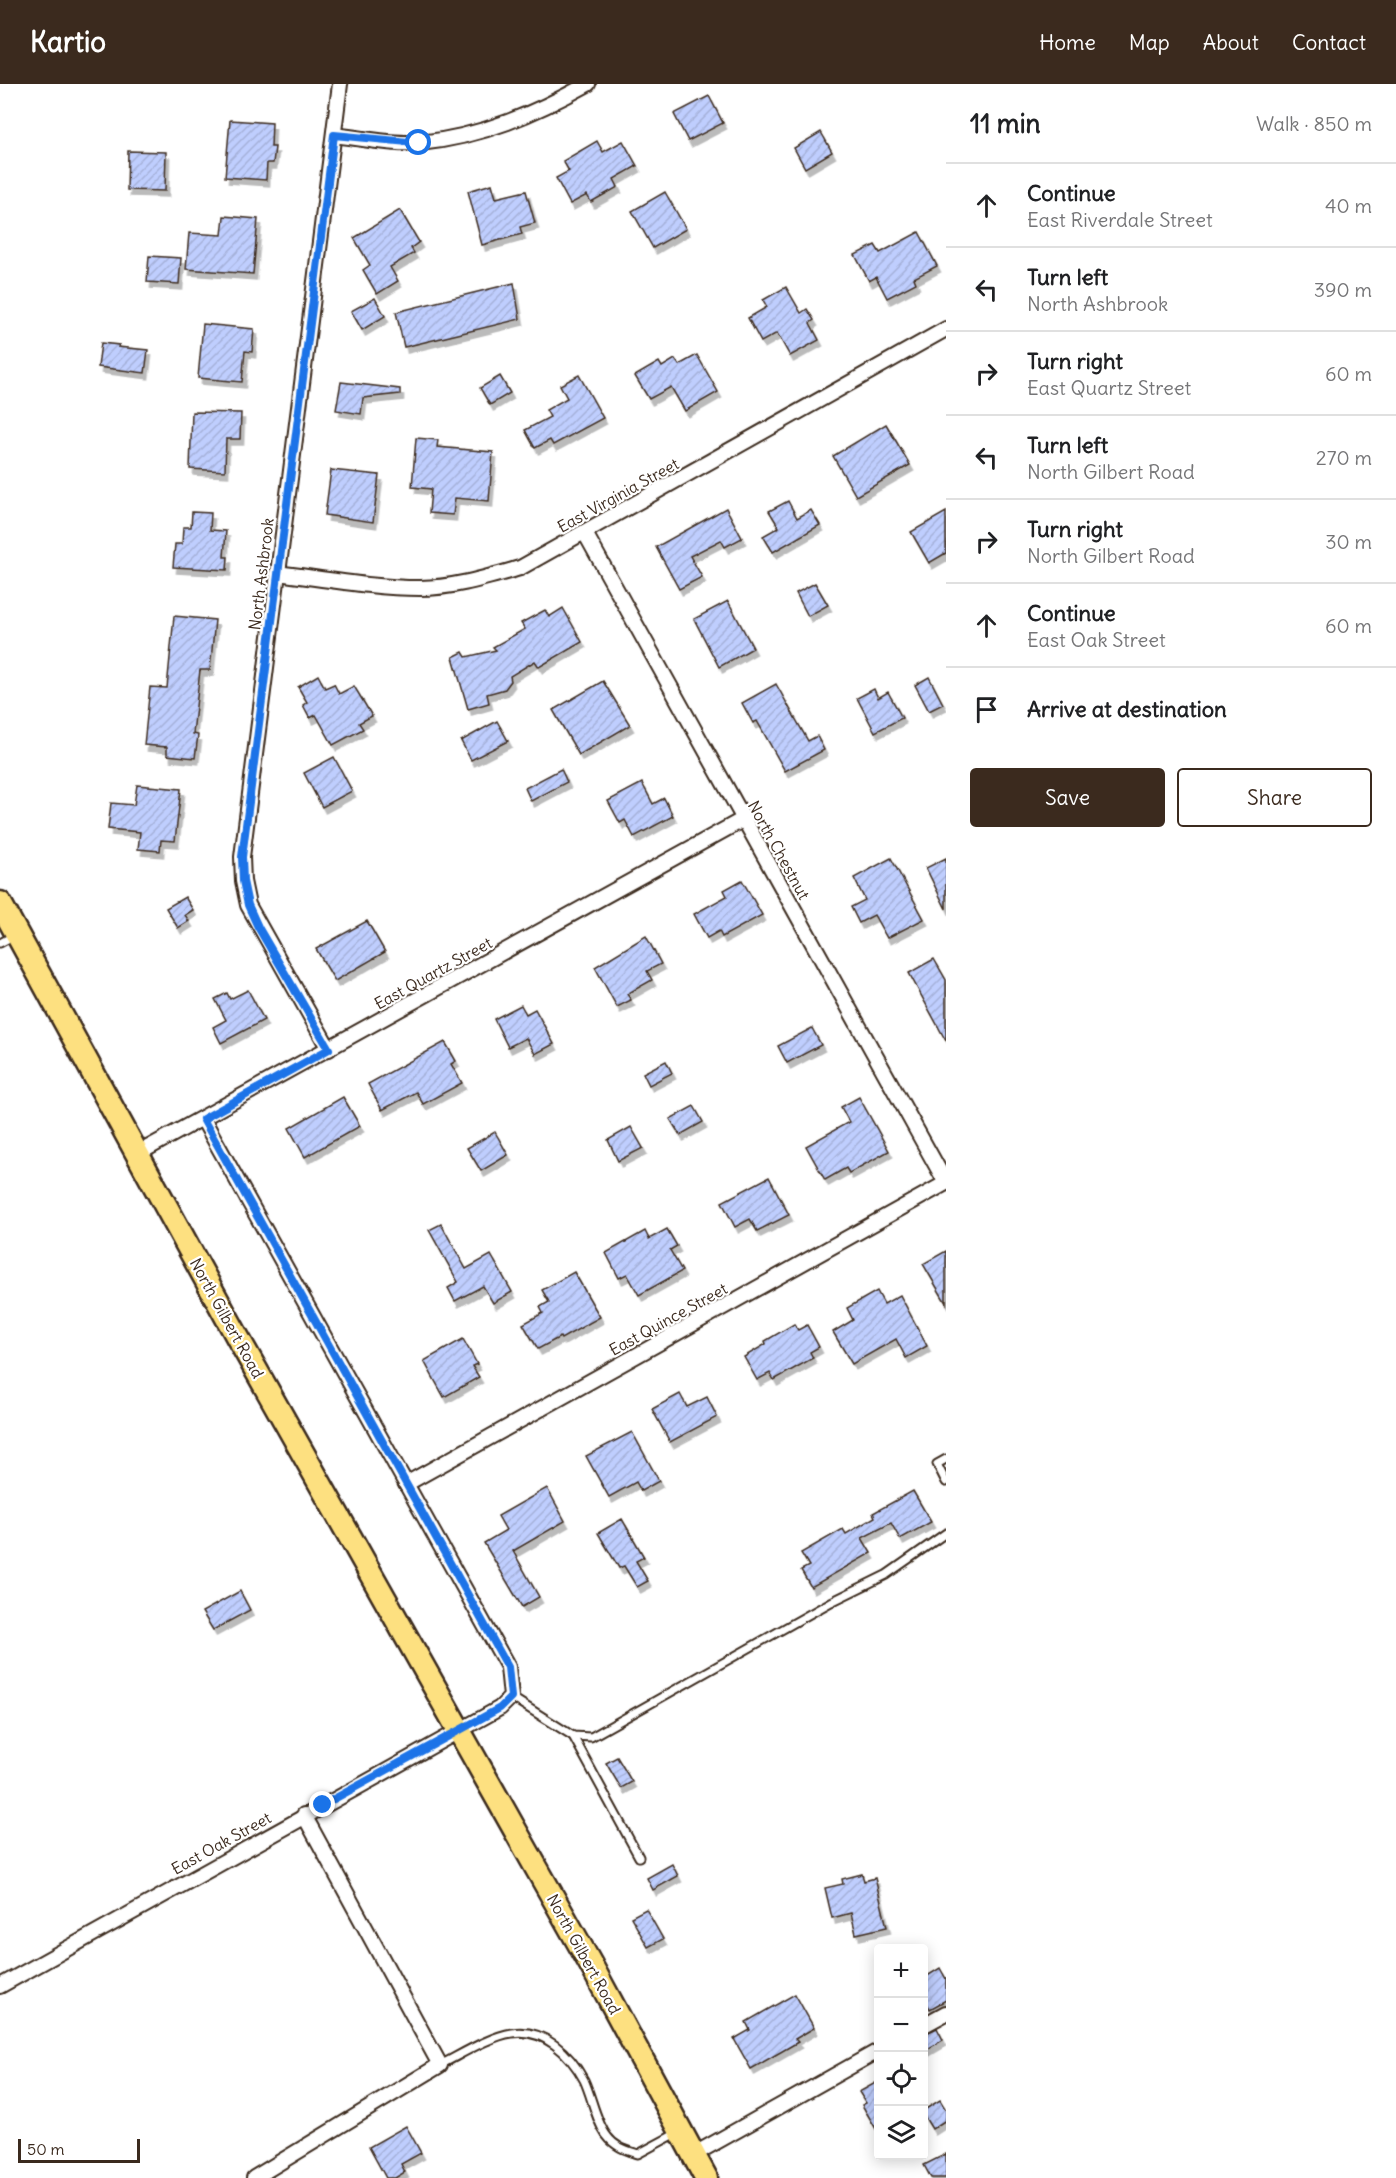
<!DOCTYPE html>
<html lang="en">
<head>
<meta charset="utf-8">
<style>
  body { margin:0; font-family:Delius,sans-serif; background:#f6f6f6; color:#202124 }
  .controls { position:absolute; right:18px; bottom:18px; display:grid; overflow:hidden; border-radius:6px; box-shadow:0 3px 15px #0003 }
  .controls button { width:54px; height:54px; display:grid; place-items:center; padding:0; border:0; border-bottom:2px solid #e0e0e0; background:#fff; color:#202124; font:30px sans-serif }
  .scale { position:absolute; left:18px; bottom:15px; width:122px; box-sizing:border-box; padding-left:6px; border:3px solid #3b2a1e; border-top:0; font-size:16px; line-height:21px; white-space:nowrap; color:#3b2a1e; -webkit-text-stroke:4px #fff; paint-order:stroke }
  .stop { position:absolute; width:18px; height:18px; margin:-14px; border:4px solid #1a73e8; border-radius:50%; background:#fff }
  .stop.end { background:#1a73e8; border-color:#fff; box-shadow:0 2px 6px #0008 }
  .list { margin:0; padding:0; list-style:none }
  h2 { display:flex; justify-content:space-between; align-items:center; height:78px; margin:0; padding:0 24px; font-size:26px }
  h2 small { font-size:20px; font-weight:400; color:#757577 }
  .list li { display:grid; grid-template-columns:39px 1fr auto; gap:18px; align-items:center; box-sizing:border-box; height:84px; padding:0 24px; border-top:2px solid #e0e0e0 }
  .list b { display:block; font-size:22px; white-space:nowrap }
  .list p { margin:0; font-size:20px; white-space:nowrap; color:#757577 }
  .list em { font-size:20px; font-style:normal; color:#757577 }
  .actions { display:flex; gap:12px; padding:18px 24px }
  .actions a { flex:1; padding:14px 0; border:2px solid #3b2a1e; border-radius:6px; text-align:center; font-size:21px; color:#3b2a1e }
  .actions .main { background:#3b2a1e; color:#fff }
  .icon { flex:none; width:33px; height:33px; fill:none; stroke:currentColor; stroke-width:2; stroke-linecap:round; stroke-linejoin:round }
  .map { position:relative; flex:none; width:946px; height:2094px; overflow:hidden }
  header { display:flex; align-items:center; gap:36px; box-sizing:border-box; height:84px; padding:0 30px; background:#3b2a1e; color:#fff }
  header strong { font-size:28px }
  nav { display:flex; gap:33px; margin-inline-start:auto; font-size:21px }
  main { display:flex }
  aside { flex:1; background:#fff }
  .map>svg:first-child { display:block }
  .building { fill:url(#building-hatch); stroke:#3b2a1e; stroke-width:1.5; filter:url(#shadow) }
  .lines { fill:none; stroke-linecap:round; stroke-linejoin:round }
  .service-casing { stroke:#3b2a1e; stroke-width:11 }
  .minor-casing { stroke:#3b2a1e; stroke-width:18 }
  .primary-casing { stroke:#3b2a1e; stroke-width:27 }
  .service { stroke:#fff; stroke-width:7 }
  .minor { stroke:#fff; stroke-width:14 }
  .primary { stroke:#fde080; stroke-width:22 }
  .route { stroke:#1a73e8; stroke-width:8 }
  .labels { text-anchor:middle; stroke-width:4.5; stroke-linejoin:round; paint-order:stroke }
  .street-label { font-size:16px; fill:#3b2a1e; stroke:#fff }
</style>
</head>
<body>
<header>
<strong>Kartio</strong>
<nav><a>Home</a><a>Map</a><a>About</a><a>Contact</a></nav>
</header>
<main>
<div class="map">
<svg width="946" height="2094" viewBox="0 0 946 2094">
  <defs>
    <pattern id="building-hatch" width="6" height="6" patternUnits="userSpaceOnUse" patternTransform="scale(1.5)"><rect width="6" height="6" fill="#bfcefe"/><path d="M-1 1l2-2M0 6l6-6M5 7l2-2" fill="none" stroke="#a5b1d9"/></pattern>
    <filter id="shadow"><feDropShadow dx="3.5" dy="6" stdDeviation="0" flood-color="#0004"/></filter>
  </defs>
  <rect width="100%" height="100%" fill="#fff"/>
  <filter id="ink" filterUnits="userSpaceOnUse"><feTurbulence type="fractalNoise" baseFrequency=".0167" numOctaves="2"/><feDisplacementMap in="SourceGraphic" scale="12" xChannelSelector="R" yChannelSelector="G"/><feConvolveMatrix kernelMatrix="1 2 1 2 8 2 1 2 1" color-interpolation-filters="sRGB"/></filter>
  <g filter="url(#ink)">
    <g class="building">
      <path d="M709,12L723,39L688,57L674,30Z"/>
      <path d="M230,36L272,39L271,63H275L273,79H267L266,96L225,93Z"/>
      <path d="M821,48L832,68L805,84L794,64Z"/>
      <path d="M597,57L603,68L623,57L637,82L614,95L618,103L591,118L587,111L570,120L556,94L569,87L563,77Z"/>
      <path d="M128,67L166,68L165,107L127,106Z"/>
      <path d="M492,100L496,114L526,107L535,139L520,143L522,150L482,161L468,107Z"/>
      <path d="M665,108L686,145L653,164L632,127Z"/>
      <path d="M400,126L419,158L411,164L414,169L390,183L398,197L377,210L363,186L370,181L354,154Z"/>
      <path d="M224,132L258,135L253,190L186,185L189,149L222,151Z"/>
      <path d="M919,148L937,182L914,194L916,199L887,214L876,193L869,197L855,171L875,161L880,169Z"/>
      <path d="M149,172L181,174L179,200L147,198Z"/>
      <path d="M514,199L520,235L404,263L396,228Z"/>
      <path d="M786,203L801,229L807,225L814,236L810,239L819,256L790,272L777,249L761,258L748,234L767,223L763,216Z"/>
      <path d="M375,214L385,232L362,246L351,227Z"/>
      <path d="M203,240L254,245L252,268L245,267L242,298L198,294Z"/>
      <path d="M101,259L119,261L118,263L148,266L145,289L98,283Z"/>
      <path d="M697,271L718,308L685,327L671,303L649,315L635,292L659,278L662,283L675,275L679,281Z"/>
      <path d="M579,291L603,334L553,361L550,356L535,364L525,346L550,333L546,326L567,314L560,301Z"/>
      <path d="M500,292L510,309L490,321L480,304Z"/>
      <path d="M341,298L400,305V310L363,314L361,330L336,326Z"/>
      <path d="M192,328L241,329L240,355H226L225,387L190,385Z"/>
      <path d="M886,340L910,381L856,412L833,372Z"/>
      <path d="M416,354L438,356L437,363L493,368L489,417L455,414L453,431L429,429L431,405L412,403Z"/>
      <path d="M331,386L379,391L373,438L325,431Z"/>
      <path d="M788,417L797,434L811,426L820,441L773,468L763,452L779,443L769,427Z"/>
      <path d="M726,424L742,454L725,463L721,456L690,472L702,493L679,505L656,463Z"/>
      <path d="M192,428L211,429L210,446L226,447L224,473H228L227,486L173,483L175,460H182L183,443H191Z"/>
      <path d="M946,428V469L929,479L911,448Z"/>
      <path d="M815,499L828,521L808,532L796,509Z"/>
      <path d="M728,517L753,564L719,583L694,535Z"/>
      <path d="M563,524L582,558L539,583L535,577L510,592L511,597L505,605L487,610L489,619L468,625L453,573L463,568L466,573L496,566L493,563L525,545L521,539L545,526L549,533Z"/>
      <path d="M174,532L215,536L210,586H200L193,650L198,651L195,674L167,671V663L144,661L150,603L167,604Z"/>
      <path d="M318,591L325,604L334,600L339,610L354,602L372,632L359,639L363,645L333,661L316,631L310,634L303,621L307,618L298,603Z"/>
      <path d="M929,593L943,620L929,627L915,601Z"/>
      <path d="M603,597L630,641L579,671L553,626Z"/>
      <path d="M776,600L808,657L817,652L824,666L785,687L757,637L753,639L742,619Z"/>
      <path d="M874,605L878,614L888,608L902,634L875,648L857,614Z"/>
      <path d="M497,637L508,657L471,676L461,657Z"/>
      <path d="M334,673L352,707L322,723L304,689Z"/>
      <path d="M561,685L567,698L531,717L525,704Z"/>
      <path d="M642,699L653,720L664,714L673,732L634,753L625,736L620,739L608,717Z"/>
      <path d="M137,701L181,705L175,757L161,756L160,767L138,765L140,748L108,745L111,719L134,721Z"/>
      <path d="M891,774L924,835L887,854L874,831L859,839L851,823L865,816L854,794Z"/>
      <path d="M946,774V825L926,784Z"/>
      <path d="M742,796L762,831L722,853L719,847L707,854L694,830L727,812L724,806Z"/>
      <path d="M185,813L193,826L185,831L189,837L178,844L166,824Z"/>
      <path d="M367,837L385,868L335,897L316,865Z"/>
      <path d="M646,852L661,880L647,887L652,896L627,910L631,916L617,923L595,883Z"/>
      <path d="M934,875L946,896V957L909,889Z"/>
      <path d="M248,906L264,936L221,959L213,943L226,936L215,915L227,909L230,915Z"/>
      <path d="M521,921L526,930L535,925L554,960L535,970L526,954L508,963L494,935Z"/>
      <path d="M812,944L821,961L787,979L778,962Z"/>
      <path d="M445,958L456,977L451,980L462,999L423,1020L416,1008L382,1026L368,1000Z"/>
      <path d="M666,977L672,989L649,1001L643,989Z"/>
      <path d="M343,1013L360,1042L305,1073L289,1044Z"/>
      <path d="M859,1013L889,1067L849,1089L846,1084L825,1096L806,1062L849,1038L841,1023Z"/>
      <path d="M694,1022L703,1038L680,1051L670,1035Z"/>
      <path d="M631,1043L643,1064L618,1077L608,1056Z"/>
      <path d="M495,1048L508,1071L481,1087L467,1064Z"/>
      <path d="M769,1093L789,1131L757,1147L750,1135L735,1143L722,1118Z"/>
      <path d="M441,1140L466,1185L491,1171L512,1208L493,1219L483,1202L455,1217L448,1204L458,1198L429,1146Z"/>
      <path d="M667,1145L677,1162L670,1166L682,1187L639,1211L627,1190L619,1194L606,1169L645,1147L649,1155Z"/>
      <path d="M946,1167V1219L923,1180Z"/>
      <path d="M574,1188L600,1233L561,1255L560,1253L538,1265L523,1240L543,1229L540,1223L549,1218L542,1206Z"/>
      <path d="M877,1207L884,1220L900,1211L927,1262L906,1274L896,1255L852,1280L833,1248L853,1236L847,1224Z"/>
      <path d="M794,1240L798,1246L807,1241L819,1263L810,1268L813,1274L774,1296L770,1289L757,1296L744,1273L766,1260L765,1257Z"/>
      <path d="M463,1255L477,1280L472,1282L479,1293L444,1313L424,1277Z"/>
      <path d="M680,1310L687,1323L707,1313L717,1333L670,1358L652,1325Z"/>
      <path d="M632,1348L659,1397L641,1407L636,1398L609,1413L586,1372Z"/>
      <path d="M547,1404L565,1437L513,1467L539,1513L522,1523L484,1459L506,1446L498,1432Z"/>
      <path d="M913,1407L931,1438L900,1455L891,1439L862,1454L871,1469L811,1503L801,1486L809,1482L801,1469L843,1445L846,1450L875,1433L873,1429Z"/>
      <path d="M622,1435L644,1473L636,1477L648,1497L637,1503L624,1482L619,1484L598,1449Z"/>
      <path d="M240,1507L250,1526L213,1546L202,1528Z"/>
      <path d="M617,1673L632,1698L621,1704L606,1679Z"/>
      <path d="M672,1780L678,1792L653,1806L647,1794Z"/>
      <path d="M862,1790L864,1797L875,1794L887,1843L856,1850L851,1829L832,1834L825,1804L843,1800L842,1795Z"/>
      <path d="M646,1825L663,1855L648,1863L631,1833Z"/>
      <path d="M940,1884L946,1895V1916L930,1925L924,1913V1894Z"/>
      <path d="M795,1910L814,1944L795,1955L798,1958L751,1985L734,1955L750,1946L746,1938Z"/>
      <path d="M937,1944L943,1956L924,1967V1950Z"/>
      <path d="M879,1997V2050L862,2021L866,2019L859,2008Z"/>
      <path d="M940,2016L946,2026V2036L932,2045L924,2032V2026Z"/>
      <path d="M406,2042L421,2069L401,2080L405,2088L395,2094H386L369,2063Z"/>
      <path d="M946,2070V2094H931L924,2081Z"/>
    </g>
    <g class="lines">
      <defs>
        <g id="service">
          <path d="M0,859L15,851"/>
          <path d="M946,1375L937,1380L946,1398"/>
          <path d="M511,1613L573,1652L591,1653L831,1518L886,1491L946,1449"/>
          <path d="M573,1652L639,1773"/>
          <path d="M440,1981C460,1971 490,1952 512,1949C544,1944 570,1970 584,1996C592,2013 596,2038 607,2052C615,2063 626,2066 638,2070L677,2049"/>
        </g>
        <g id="minor">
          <path d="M334,51C360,54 394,61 420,59C481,53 536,29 588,0"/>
          <path d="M585,449L946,1099"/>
          <path d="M277,489C325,495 373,504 420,504C454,504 488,493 520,484L946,245"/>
          <path d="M329,965L248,821L243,797L242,773L340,0"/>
          <path d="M137,1070L744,735"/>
          <path d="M406,1400L946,1099"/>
          <path d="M0,1902L500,1624L511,1613L508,1583L203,1035"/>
          <path d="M924,1941L946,1929"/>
          <path d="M693,2071L878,1967"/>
          <path d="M254,2094L440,1981L304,1731"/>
        </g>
        <path id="primary" d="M0,819L238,1254L590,1879L706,2094"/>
      </defs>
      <use href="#service" class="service-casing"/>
      <use href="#minor" class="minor-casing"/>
      <use href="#primary" class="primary-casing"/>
      <use href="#service" class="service"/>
      <use href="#minor" class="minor"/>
      <use href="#primary" class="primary"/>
    </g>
  </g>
  <g class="lines" filter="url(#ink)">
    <path class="route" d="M323,1721L500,1624L511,1613L508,1583L203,1035L329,965L258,843L248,821L243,797L242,773L334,51L419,59"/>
  </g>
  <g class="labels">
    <g class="street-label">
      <text transform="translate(618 411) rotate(-29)" y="6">East Virginia Street</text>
      <text transform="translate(261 490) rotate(-83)" y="6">North Ashbrook</text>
      <text transform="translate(779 766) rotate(61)" y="6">North Chestnut</text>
      <text transform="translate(433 889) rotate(-29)" y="6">East Quartz Street</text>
      <text transform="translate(227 1234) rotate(61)" y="6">North Gilbert Road</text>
      <text transform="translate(668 1235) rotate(-29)" y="6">East Quince Street</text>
      <text transform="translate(221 1759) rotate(-29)" y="6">East Oak Street</text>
      <text transform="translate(584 1870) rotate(61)" y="6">North Gilbert Road</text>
    </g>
  </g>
</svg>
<div class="controls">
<button>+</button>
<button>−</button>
<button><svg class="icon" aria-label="locate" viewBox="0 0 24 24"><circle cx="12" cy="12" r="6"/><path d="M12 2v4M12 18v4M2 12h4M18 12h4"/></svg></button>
<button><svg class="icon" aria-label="layers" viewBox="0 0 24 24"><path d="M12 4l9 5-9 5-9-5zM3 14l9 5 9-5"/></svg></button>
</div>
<div class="scale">50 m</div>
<div class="stop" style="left:419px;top:59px"></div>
<div class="stop end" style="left:323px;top:1721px"></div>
</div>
<aside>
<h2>11 min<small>Walk · 850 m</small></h2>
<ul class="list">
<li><svg class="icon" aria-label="ahead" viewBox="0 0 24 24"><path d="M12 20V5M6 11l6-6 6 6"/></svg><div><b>Continue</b><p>East Riverdale Street</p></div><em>40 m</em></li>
<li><svg class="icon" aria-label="left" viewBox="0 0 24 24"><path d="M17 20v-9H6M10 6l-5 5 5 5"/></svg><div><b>Turn left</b><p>North Ashbrook</p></div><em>390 m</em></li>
<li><svg class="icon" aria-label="right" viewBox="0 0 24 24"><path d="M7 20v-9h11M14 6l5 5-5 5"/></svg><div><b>Turn right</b><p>East Quartz Street</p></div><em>60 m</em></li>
<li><svg class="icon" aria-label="left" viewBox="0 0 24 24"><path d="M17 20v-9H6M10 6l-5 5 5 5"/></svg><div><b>Turn left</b><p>North Gilbert Road</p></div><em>270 m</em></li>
<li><svg class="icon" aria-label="right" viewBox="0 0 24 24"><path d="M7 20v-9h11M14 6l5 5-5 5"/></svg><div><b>Turn right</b><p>North Gilbert Road</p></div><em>30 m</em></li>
<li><svg class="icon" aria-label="ahead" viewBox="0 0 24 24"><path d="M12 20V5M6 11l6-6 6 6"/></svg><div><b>Continue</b><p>East Oak Street</p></div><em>60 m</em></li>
<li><svg class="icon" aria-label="arrive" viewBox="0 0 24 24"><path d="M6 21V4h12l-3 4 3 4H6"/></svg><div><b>Arrive at destination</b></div></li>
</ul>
<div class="actions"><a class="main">Save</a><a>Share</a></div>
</aside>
</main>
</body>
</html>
